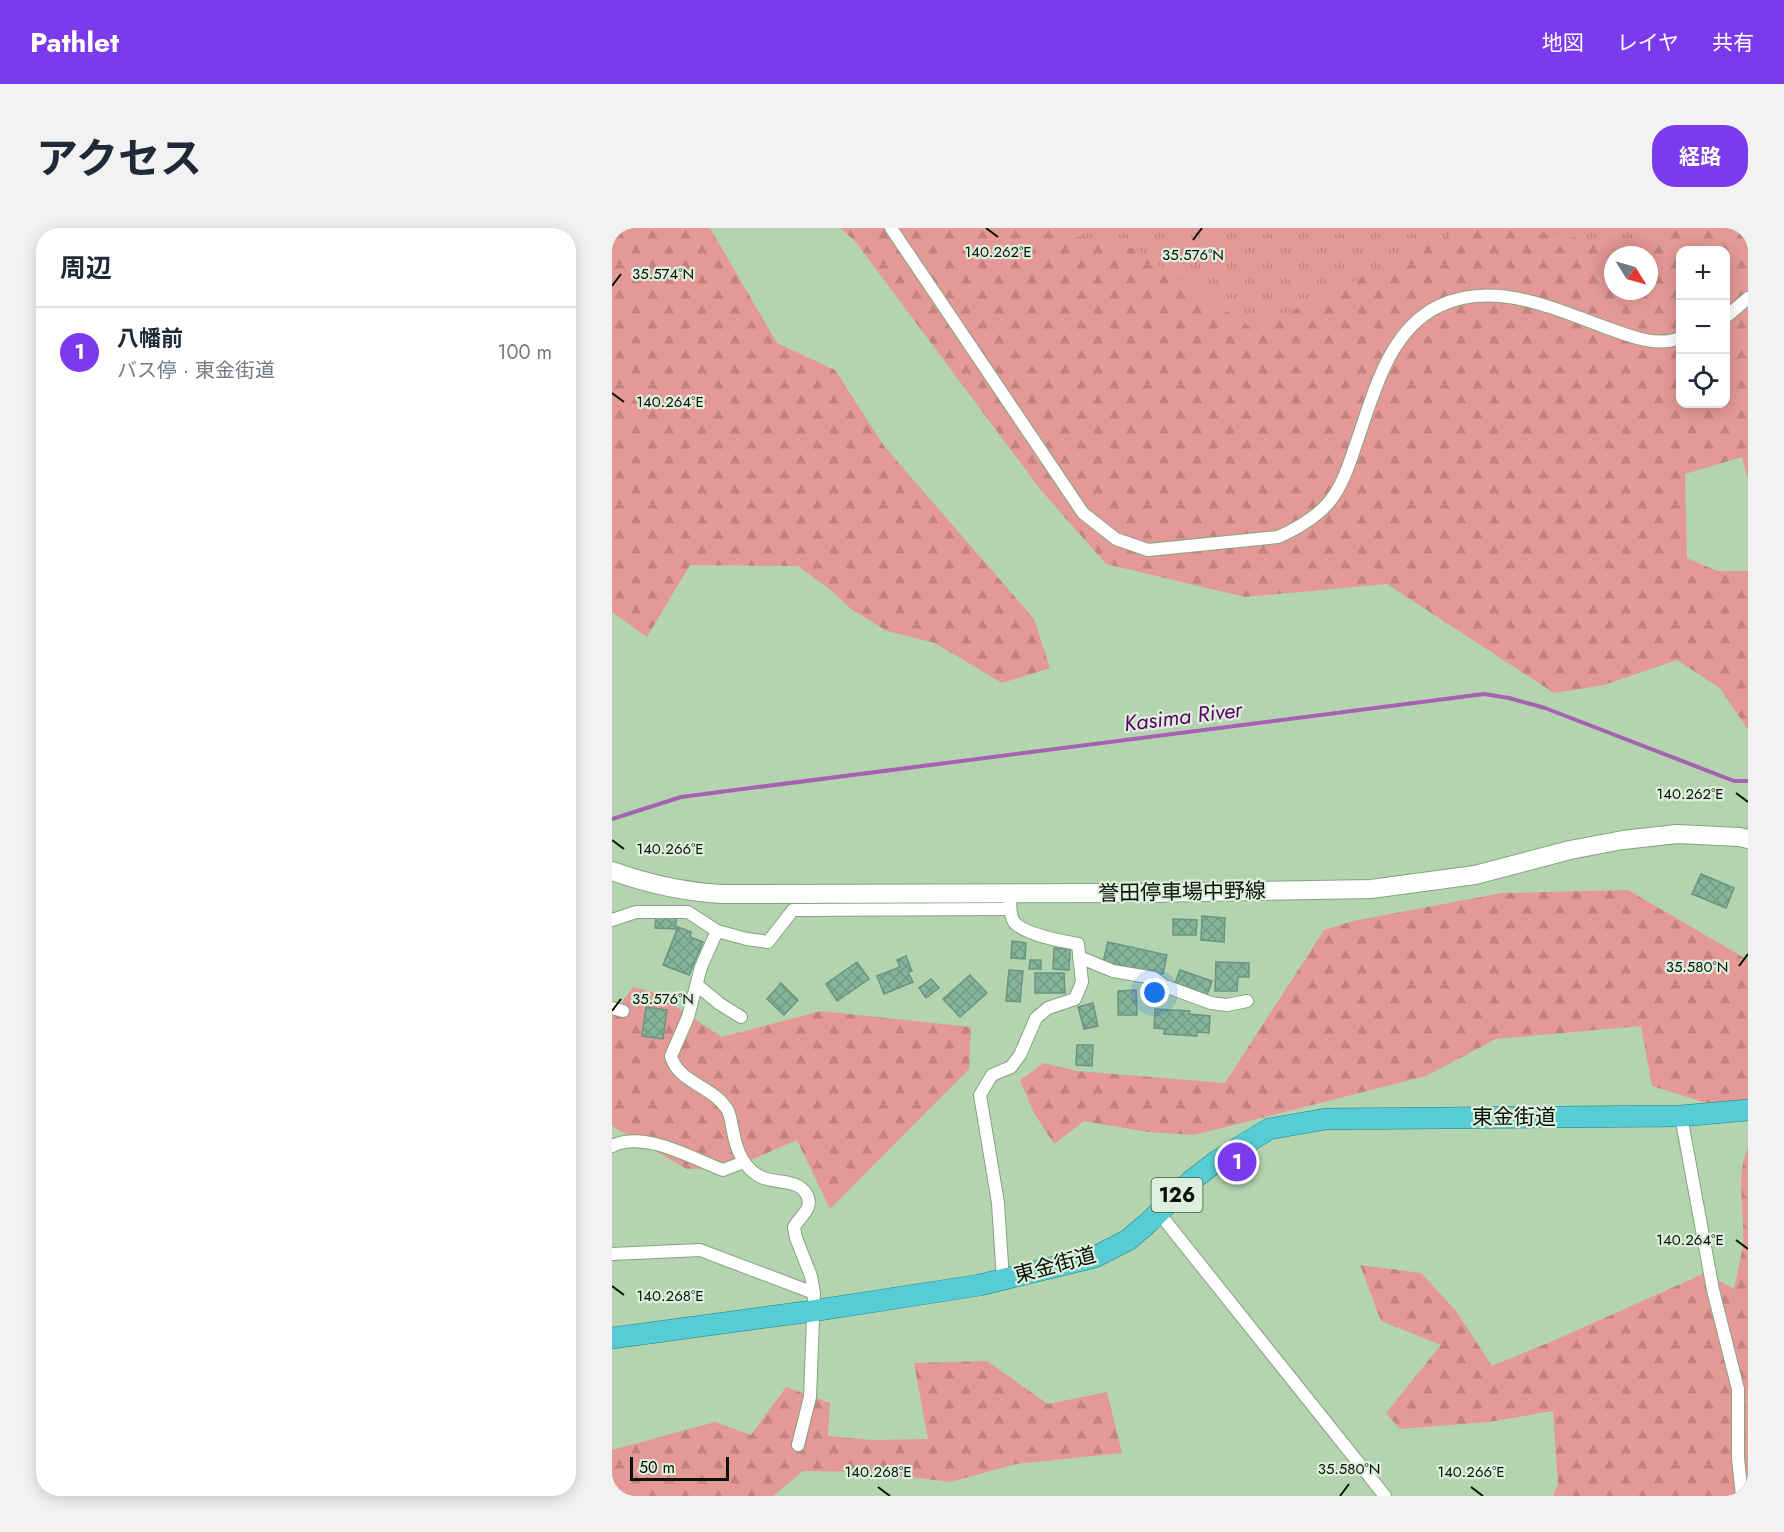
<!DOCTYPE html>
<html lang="ja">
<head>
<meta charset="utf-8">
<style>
  body { margin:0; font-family:Jost,"Noto Sans JP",sans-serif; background:#f2f2f3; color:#1f2937 }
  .controls { position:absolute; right:18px; top:18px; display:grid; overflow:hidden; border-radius:12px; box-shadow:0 3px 15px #0003 }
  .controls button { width:54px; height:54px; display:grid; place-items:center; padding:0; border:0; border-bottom:2px solid #e0e1e3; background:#fff; color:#1f2937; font:30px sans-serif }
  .compass { position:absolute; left:992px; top:18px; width:54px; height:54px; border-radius:50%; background:#fff; box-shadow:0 3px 15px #0003; rotate:127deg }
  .scale { position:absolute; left:18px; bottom:15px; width:99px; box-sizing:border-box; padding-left:6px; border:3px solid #071106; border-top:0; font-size:16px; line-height:21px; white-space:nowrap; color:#071106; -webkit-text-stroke:4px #dfefdd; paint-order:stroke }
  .you { position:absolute; left:543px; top:765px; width:21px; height:21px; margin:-15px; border:4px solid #fff; border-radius:50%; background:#1a73e8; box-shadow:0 0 0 9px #1a73e833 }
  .badge { display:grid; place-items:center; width:39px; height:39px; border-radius:50%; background:#7c3aed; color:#fff; font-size:20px; font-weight:700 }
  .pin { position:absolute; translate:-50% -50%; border:3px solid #fff; box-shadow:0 2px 6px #0006 }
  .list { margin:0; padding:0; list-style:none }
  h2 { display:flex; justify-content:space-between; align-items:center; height:78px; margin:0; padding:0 24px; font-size:26px }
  h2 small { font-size:20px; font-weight:400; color:#747a83 }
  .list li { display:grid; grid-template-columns:39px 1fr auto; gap:18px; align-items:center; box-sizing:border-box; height:90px; padding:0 24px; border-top:2px solid #e0e1e3 }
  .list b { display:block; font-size:22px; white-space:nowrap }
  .list p { margin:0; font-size:20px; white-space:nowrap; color:#747a83 }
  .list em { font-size:20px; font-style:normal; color:#747a83 }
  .icon { flex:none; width:33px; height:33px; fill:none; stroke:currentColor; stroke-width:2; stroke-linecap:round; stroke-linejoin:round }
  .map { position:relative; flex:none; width:1136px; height:1268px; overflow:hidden; border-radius:24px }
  header { display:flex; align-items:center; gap:36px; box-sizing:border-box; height:84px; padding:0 30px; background:#7c3aed; color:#fff }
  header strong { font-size:28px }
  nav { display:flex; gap:33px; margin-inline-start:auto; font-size:21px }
  .intro { display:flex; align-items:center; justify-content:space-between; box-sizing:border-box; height:144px; padding:0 36px }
  h1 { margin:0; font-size:42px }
  .button { padding:15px 27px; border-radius:24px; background:#7c3aed; color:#fff; font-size:21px; font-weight:700 }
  main { display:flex; gap:36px; padding:0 36px }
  aside { flex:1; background:#fff; border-radius:24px; box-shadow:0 3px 15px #0003 }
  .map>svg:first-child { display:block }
  .grass { fill:url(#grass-tufts) }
  .forest { fill:url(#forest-firs); fill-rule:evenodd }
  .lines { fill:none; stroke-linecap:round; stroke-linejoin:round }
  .stream { stroke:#a562b1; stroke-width:4 }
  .building { fill:url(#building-cross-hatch); stroke:#69967f; stroke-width:1.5 }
  .minor-casing { stroke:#85a381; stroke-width:14 }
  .secondary-casing { stroke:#85a381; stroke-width:20 }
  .trunk-casing { stroke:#1f8385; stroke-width:22 }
  .minor { stroke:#fff; stroke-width:12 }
  .secondary { stroke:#fff; stroke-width:18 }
  .trunk { stroke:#56ccd4; stroke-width:21 }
  .ticks { fill:none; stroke:#071106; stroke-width:2 }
  .labels { text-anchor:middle; stroke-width:4.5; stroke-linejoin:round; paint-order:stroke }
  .shield { fill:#dfefdd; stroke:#485446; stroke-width:1.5 }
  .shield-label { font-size:20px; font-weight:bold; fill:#071106 }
  .street-label { font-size:21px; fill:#071106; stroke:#dfefdd }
  .water-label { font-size:22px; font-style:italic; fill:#5c006a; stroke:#dfefdd }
  .ticks-label { font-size:15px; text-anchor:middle; fill:#071106; stroke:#dfefdd; stroke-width:4.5; stroke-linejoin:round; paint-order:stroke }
</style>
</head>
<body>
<header>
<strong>Pathlet</strong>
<nav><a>地図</a><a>レイヤ</a><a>共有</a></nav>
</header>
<div class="intro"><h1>アクセス</h1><a class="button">経路</a></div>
<main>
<aside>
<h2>周辺<small></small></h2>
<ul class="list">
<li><span class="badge">1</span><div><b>八幡前</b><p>バス停 · 東金街道</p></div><em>100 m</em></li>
</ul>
</aside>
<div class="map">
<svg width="1136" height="1268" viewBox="0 0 1136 1268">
  <defs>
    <pattern id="grass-tufts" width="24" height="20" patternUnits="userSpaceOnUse" patternTransform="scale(1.5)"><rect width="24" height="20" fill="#e49996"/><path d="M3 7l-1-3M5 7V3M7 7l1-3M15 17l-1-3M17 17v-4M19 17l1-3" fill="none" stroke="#c28380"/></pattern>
    <pattern id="forest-firs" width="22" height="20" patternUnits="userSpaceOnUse" patternTransform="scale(1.5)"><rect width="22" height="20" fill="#e49996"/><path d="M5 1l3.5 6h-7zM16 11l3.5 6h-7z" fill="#c28380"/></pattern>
    <pattern id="building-cross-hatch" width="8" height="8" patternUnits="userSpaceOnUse" patternTransform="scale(1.5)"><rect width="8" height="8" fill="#85b39b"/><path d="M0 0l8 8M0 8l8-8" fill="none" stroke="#719984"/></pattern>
  </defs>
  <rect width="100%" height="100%" fill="#b4d4b0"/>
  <path class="grass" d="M375,0H1086L1037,27H1001L661,191Z"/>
  <g class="forest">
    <path d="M0,0H98L165,115L223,142L272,218L422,391L438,440L390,455L323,415L275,403L239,381L221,364L186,338L78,337L35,409L0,384Z"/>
    <path d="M228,0H428L523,21L641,101L854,0H911L1030,22L1054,0H1136V252L1130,229L1073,246L1075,330L1105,343H1136V502L1108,460L1065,432L992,457L942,465L775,356L633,369L494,336L428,261L243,13ZM1068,22H1114V176H1068ZM1001,27H1037V63H1001Z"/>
    <path d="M1016,662L1136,732V888L1040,858L1029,798L884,811L814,848L582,907L536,904L472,893L442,916L422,885L408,852L432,835L465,843L613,855L712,702L741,693L890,665Z"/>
    <path d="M21,759L43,765L110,809L209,783L359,799L357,841L218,981L185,912L123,939L75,941L0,898V788Z"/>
    <path d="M1136,920V1268H941L946,1256L941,1183L877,1194L788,1201L774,1185L829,1117L769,1093L748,1037L809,1045L844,1083L880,1138L943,1112L1093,1045L1122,1061C1125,1045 1130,1029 1131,1014C1133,983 1123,949 1136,920Z"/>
    <path d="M375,1133L436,1176L495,1164L510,1225L404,1236L339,1254L258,1244L191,1243L161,1268H0V1222L103,1194L139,1207L174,1159L218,1175L216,1208L260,1212L316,1211L302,1135Z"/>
  </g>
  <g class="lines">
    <path class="stream" d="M0,591L69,569L872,466L897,470L933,480L1122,553H1136"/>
  </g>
  <g class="building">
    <path d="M1089,646L1122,660L1114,680L1080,666Z"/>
    <path d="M44,688L64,689V701L43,700Z"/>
    <path d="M590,688L613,690L612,714L589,712Z"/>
    <path d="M561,691L585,692L584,707H561Z"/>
    <path d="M66,699L79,704L78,709L91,714L77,747L51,737Z"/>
    <path d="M400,713L414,715L413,731L399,730Z"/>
    <path d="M496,714L555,727L551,746L491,734Z"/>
    <path d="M442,720L458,721L457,742L441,741Z"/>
    <path d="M294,728L300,743L296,744L301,754L272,766L265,748L288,739L285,732Z"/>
    <path d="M418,732H429V741H417Z"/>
    <path d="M245,734L257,751L225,773L214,756Z"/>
    <path d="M604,734L637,735V749H626L625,763H603Z"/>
    <path d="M397,742L411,743L408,774L394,773Z"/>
    <path d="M568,742L600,753L595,767L563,755Z"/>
    <path d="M423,745H452L453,765H423Z"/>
    <path d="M358,747L375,765L348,789L331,771Z"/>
    <path d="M319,751L327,760L314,770L307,760Z"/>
    <path d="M169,755L186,772L172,787L155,771Z"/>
    <path d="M524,762L525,787H506V763Z"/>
    <path d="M481,775L486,798L472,801L466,779Z"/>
    <path d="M34,779L55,782L51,811L30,808Z"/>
    <path d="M543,781L578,783L577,786L598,788L597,805L585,804V808L552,806L553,801L542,800Z"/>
    <path d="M465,817H481L480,838L464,837Z"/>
  </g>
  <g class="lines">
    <defs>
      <g id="minor">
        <path d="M279,0L471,285L504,311L536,322L666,309C684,301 705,289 718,273C730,258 737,237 743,219C761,169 775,103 827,78C883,51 945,82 998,101C1021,109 1045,119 1068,110"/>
        <path d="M1114,89L1136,70"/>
        <path d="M0,692L24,684H76L105,703L135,711L156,714L181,682L398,681"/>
        <path d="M105,703L89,739L76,789L59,828C66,855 101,858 115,881C119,887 119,896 121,903C124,921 132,941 149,949C164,956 186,950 195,967C202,981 187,989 182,999L184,1010L199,1048L202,1065L198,1169L186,1217"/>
        <path d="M467,729L501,743L542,750L553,758L599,775L615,777L635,773"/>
        <path d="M85,757L108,776L129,789"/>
        <path d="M0,780L11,783"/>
        <path d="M1069,888L1101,1062L1126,1161V1230L1130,1268"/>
        <path d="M0,918C33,902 79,930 111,942L132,934"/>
        <path d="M547,985L773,1268"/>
        <path d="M0,1026L88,1022L202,1065"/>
        <path d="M391,1052L386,975L368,867L380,847L399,839L408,827L424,790L436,780L463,771L470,754L466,716C449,713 413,707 402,694C397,686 398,674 399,665"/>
      </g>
      <path id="secondary" d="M0,643C36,656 72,664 110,666L536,665L759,661L863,647L958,622L1011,612L1065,606L1127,609L1136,611"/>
      <path id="trunk" d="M0,1110L200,1083L368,1057L483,1029L516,1012L536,995L579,953L605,933L657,901L714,891L1069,888L1136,882"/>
    </defs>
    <use href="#minor" class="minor-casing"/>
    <use href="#secondary" class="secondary-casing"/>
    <use href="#trunk" class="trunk-casing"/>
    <use href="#minor" class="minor"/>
    <use href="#secondary" class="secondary"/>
    <use href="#trunk" class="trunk"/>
  </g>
  <path class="ticks" d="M374,0L386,9M581,12L590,0M0,58L9,46M0,165L12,174M1124,565L1136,574M0,612L12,621M1127,738L1136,726M0,783L9,771M1124,1012L1136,1021M0,1058L12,1067M266,1259L278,1268M859,1259L871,1268M728,1268L737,1256"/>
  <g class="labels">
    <rect class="shield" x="539.5" y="950" width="51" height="34" rx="4.5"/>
    <g class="shield-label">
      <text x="565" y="974">126</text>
    </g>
    <g class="street-label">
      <text transform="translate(570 664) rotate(-1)" y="7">誉田停車場中野線</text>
      <text x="902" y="896">東金街道</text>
      <text transform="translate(443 1037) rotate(-15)" y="7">東金街道</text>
    </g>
    <g class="water-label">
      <text transform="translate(571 488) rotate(-7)" y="8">Kasima River</text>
    </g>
  </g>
  <g class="ticks-label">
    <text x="386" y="29">140.262°E</text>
    <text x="581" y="32">35.576°N</text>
    <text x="51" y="51">35.574°N</text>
    <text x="58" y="179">140.264°E</text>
    <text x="1078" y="571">140.262°E</text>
    <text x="58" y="626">140.266°E</text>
    <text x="1085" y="744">35.580°N</text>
    <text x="51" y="776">35.576°N</text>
    <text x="1078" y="1017">140.264°E</text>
    <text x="58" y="1073">140.268°E</text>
    <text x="737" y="1246">35.580°N</text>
    <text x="266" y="1249">140.268°E</text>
    <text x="859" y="1249">140.266°E</text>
  </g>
</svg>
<div class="controls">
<button>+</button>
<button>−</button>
<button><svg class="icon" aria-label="locate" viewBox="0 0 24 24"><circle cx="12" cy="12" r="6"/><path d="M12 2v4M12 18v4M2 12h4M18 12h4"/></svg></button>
</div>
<svg class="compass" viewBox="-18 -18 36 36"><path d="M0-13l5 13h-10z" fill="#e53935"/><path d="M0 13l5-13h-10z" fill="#747a83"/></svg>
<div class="scale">50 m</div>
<div class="you"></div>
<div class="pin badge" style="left:625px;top:934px">1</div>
</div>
</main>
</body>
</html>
